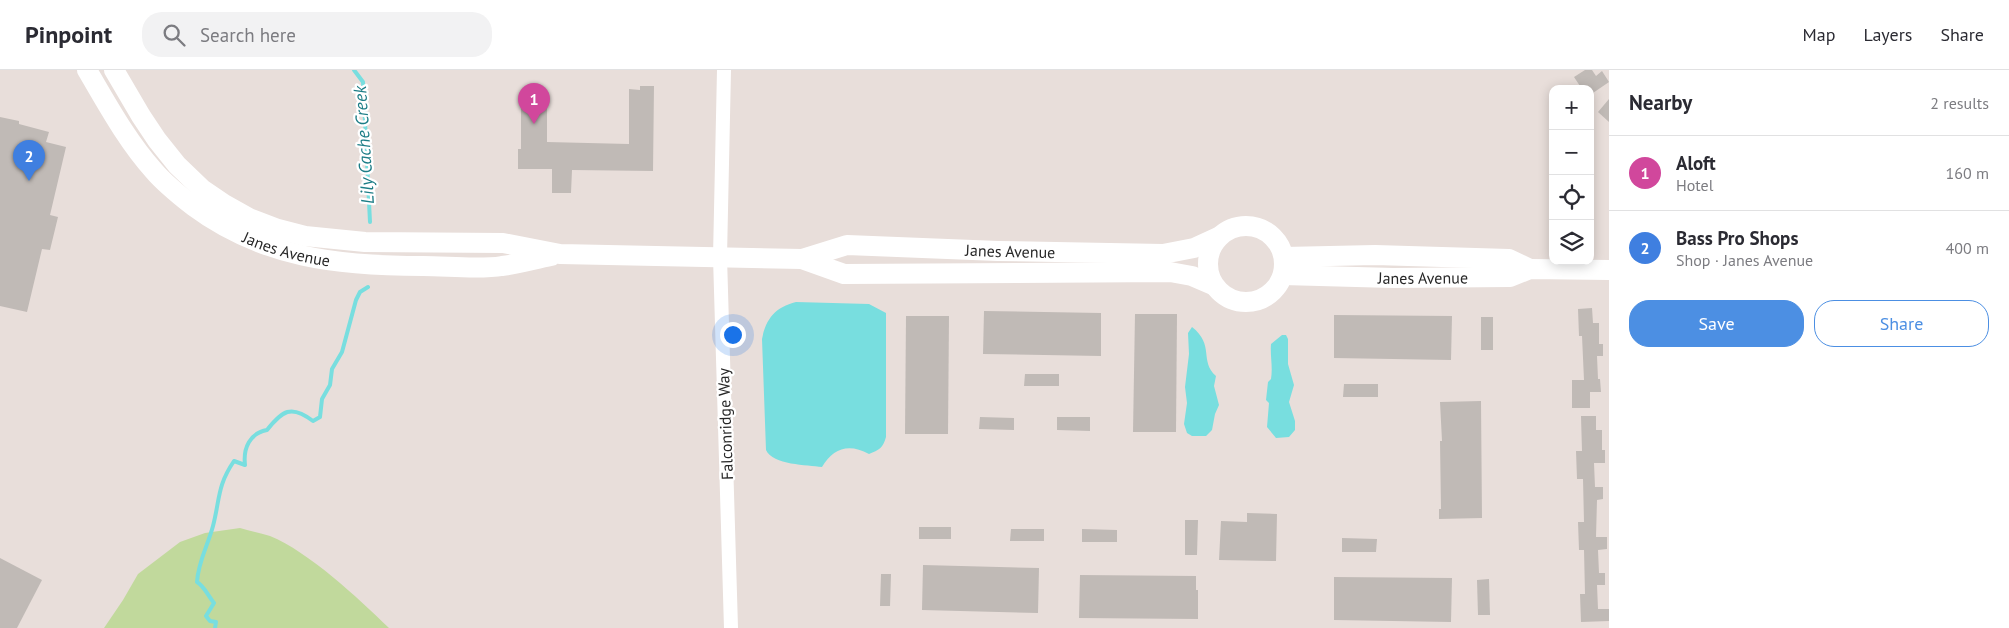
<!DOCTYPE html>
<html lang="en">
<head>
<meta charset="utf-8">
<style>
  body { margin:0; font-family:"PT Sans",sans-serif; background:#f2f2f3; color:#2b2b33 }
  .controls { position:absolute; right:15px; top:15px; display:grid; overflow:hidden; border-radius:10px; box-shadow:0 2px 12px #0003 }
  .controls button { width:45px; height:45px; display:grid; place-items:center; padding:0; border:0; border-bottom:1px solid #e1e1e2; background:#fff; color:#2b2b33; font:25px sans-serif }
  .you { position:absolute; left:732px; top:264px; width:18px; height:18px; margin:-12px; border:4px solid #fff; border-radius:50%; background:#1a73e8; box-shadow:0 0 0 8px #1a73e833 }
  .badge { display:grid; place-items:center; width:32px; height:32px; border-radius:50%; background:#4c8fe3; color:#fff; font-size:16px; font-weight:700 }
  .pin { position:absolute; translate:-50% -41px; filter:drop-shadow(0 1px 2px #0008) }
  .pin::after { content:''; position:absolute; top:26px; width:18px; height:15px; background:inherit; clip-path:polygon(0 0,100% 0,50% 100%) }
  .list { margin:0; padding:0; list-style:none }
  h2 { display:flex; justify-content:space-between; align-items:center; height:65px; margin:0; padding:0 20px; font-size:21px }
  h2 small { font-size:16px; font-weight:400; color:#7c7c81 }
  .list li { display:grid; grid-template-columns:32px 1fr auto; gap:15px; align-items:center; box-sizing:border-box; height:75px; padding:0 20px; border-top:1px solid #e1e1e2 }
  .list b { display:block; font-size:19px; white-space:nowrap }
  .list p { margin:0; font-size:16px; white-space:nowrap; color:#7c7c81 }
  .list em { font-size:16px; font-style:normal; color:#7c7c81 }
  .actions { display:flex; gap:10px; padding:15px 20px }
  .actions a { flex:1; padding:11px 0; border:1px solid #4c8fe3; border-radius:20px; text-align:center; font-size:18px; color:#4c8fe3 }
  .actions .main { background:#4c8fe3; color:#fff }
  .icon { flex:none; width:28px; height:28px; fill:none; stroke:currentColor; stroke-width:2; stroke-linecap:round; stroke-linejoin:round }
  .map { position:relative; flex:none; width:1609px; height:558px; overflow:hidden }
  header { display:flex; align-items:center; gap:30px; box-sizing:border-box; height:70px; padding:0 25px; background:#fff; border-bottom:1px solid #e1e1e2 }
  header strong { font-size:24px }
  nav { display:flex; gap:28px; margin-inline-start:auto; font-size:18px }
  .search { width:350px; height:45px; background:#f2f2f3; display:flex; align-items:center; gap:12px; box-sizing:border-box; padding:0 18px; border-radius:20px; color:#7c7c81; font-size:19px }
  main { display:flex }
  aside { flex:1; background:#fff }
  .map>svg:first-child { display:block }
  .green { fill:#c1d99c }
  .water { fill:#78dedf }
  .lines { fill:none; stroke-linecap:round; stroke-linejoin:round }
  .stream { stroke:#78dedf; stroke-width:4 }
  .building { fill:#c0bab6 }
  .street { stroke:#fff; stroke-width:14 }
  .secondary { stroke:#fff; stroke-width:20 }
  .labels { text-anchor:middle; stroke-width:4.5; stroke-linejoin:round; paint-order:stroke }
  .street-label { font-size:16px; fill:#272727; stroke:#fff }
  .water-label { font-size:18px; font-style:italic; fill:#1c7d86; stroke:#fff }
</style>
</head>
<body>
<header>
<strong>Pinpoint</strong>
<div class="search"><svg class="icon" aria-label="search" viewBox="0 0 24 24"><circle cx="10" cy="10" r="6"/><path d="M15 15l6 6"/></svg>Search here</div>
<nav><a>Map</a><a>Layers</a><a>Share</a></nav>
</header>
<main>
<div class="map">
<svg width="1609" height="558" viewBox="0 0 1609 558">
  <rect width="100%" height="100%" fill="#e8deda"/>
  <path class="green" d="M240,458C250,461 260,463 270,466C309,482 358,528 389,558H104L123,530L138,504L180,472L205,463Z"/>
  <g class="water">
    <path d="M796,232L869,234L886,243V367C883,378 879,380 869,384C849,373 833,378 822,397C807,395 773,395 766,380L762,269C766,248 776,237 796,232Z"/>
    <path d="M1192,257C1215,275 1199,291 1216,306L1214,316L1219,335L1215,344L1212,360L1206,366H1192L1187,363L1184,354L1187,333L1185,317L1189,284L1188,263Z"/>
    <path d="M1282,265H1286L1288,269V294L1294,315L1289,332L1295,351V360L1289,367L1276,368L1267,357L1269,333L1266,330L1268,312L1271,309C1273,297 1270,286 1271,274Z"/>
  </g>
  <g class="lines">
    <g class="stream">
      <path d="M354,0L363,12L370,152"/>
      <path d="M215,558L216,552L210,551L206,546L214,533C208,526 205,517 197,512C198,492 208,475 213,456C220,429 217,416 234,391L245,395C243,378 250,363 267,360C282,341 291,334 313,351L320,347L322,329L330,315L332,299L342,282L356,230L360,222L368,217"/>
    </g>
  </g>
  <g class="building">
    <path d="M1585,0H1592L1596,6L1602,1L1609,12L1590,25V19H1582L1574,7Z"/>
    <path d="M640,16H654L653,101L572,100L571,123H552V99H518V79H521V31H538V35H547V72L629,74V19L640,20Z"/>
    <path d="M1609,29V52L1598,42Z"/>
    <path d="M0,47L19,51V54L49,62L46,72L66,77L50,145L58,147L50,180L42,179L27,242L0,236Z"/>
    <path d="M1592,238L1593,253H1599V274H1603V286H1597L1598,309H1600L1601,322H1590V338H1572V310H1584L1582,266H1579L1578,239Z"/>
    <path d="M984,241L1101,243V286L983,284Z"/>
    <path d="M1135,244H1177L1176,362H1133Z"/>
    <path d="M1334,245L1452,246L1451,290L1334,288Z"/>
    <path d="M906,246H949L948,364H905Z"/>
    <rect x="1481" y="247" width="12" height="33"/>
    <path d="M1025,304H1059V316H1024Z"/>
    <path d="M1344,314H1378V327H1343Z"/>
    <path d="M1481,331L1482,448L1439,449V439H1441L1440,371H1442L1440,332Z"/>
    <path d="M1581,346H1596V360H1602V380H1605V393H1594L1595,417H1603V429L1597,430L1596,467H1607V479L1598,480L1599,503H1605V515H1597L1598,539H1609V551L1581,552L1580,524H1585L1584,480H1579L1578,452H1584L1583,409H1577L1576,381H1582Z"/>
    <path d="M980,347L1014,348V360L979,359Z"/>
    <path d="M1057,347H1090V361L1057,360Z"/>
    <path d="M1247,443L1277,444L1276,491L1219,490L1221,451L1247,452Z"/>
    <path d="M1185,450H1198L1197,485H1185Z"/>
    <rect x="919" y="457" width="32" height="12"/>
    <path d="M1011,459H1044V471H1010Z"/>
    <path d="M1082,459L1117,460V472H1082Z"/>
    <path d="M1342,468L1377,469L1376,482H1342Z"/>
    <path d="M0,488L42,510L17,558H0Z"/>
    <path d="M923,495L1039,498L1038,543L922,540Z"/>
    <path d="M881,504H891L890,536H880Z"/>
    <path d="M1080,505L1196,506V520H1198V549L1079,548Z"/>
    <path d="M1334,507L1452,508L1451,552L1334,550Z"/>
    <path d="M1489,509L1490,545H1478L1477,510Z"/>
  </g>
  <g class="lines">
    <path class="street" d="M724,0L720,187L731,558"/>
    <g class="secondary">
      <path id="s1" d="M87,0C107,34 127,71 154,101C165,114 179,125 193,136C263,188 338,196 423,196C447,196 479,200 502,196C519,194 535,189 551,186"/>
      <path id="s2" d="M114,0L141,46L157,70L177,95L202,119L224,134L249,148L278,159L305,166L365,172L503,173L560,184L802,189L847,175L998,181L1163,184L1194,178L1218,167"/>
      <circle cx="1246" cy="194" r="38"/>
      <path d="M1284,187L1375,185L1509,189L1530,199"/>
      <path d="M802,189L844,204L1170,202L1192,206L1213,215"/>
      <path id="s3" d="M1283,205L1393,208L1510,207L1530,199L1609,200"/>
    </g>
  </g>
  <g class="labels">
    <g class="street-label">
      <text dy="6" stroke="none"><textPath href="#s1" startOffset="278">Janes Avenue</textPath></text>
      <text dy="6" stroke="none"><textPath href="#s2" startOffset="972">Janes Avenue</textPath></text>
      <text dy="6" stroke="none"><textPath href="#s3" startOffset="140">Janes Avenue</textPath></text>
      <text transform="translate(725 354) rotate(-92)" y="6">Falconridge Way</text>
    </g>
    <g class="water-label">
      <text transform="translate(364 75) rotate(-94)" y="6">Lily Cache Creek</text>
    </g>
  </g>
</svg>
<div class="controls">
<button>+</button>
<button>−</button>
<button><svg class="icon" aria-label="locate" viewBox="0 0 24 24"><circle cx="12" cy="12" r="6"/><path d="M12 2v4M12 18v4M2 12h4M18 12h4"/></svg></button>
<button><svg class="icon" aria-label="layers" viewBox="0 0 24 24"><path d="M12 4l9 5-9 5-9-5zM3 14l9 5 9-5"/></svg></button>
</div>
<div class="you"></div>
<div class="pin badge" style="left:534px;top:54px;background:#d1479c">1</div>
<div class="pin badge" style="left:29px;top:111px;background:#3f7fe0">2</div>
</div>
<aside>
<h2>Nearby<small>2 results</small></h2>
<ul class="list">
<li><span class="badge" style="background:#d1479c">1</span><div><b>Aloft</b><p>Hotel</p></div><em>160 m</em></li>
<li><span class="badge" style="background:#3f7fe0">2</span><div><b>Bass Pro Shops</b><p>Shop · Janes Avenue</p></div><em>400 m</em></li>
</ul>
<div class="actions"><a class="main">Save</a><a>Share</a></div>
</aside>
</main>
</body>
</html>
